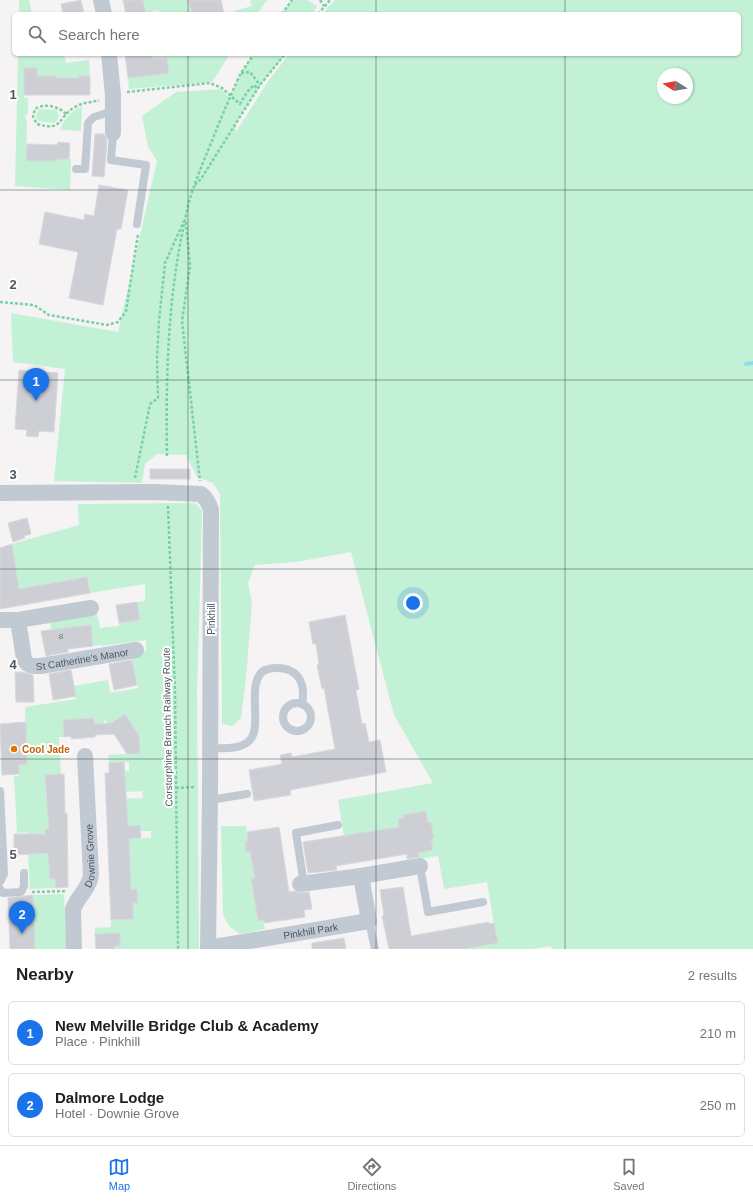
<!DOCTYPE html>
<html lang="en">
<head>
<meta charset="utf-8">
<style>
  body { margin:0; font-family:Arial,sans-serif; background:#f6f6f6; color:#202124 }
  .compass { position:absolute; left:657px; top:68px; width:36px; height:36px; border-radius:50%; background:#fff; box-shadow:0 1px 3px #0004; rotate:281deg }
  .you { position:absolute; left:413px; top:603px; width:14px; height:14px; margin:-10px; border:3px solid #fff; border-radius:50%; background:#1a73e8; box-shadow:0 0 0 6px #1a73e833 }
  .badge { display:grid; place-items:center; width:26px; height:26px; border-radius:50%; background:#1a73e8; color:#fff; font-size:13px; font-weight:700 }
  .pin { position:absolute; translate:-50% -33px; filter:drop-shadow(0 1px 2px #0008) }
  .pin::after { content:''; position:absolute; top:21px; width:14px; height:12px; background:inherit; clip-path:polygon(0 0,100% 0,50% 100%) }
  .list { margin:0; padding:0; list-style:none }
  h2 { display:flex; justify-content:space-between; align-items:center; height:52px; margin:0; padding:0 16px; font-size:17px }
  h2 small { font-size:13px; font-weight:400; color:#757577 }
  .list li { display:grid; grid-template-columns:26px 1fr auto; gap:12px; align-items:center; box-sizing:border-box; height:64px; margin:0 8px 8px; padding:0 8px; border:1px solid #e0e0e0; border-radius:6px }
  .list b { display:block; font-size:15px; white-space:nowrap }
  .list p { margin:0; font-size:13px; white-space:nowrap; color:#757577 }
  .list em { font-size:13px; font-style:normal; color:#757577 }
  .icon { flex:none; width:22px; height:22px; fill:none; stroke:currentColor; stroke-width:2; stroke-linecap:round; stroke-linejoin:round }
  .map { position:relative; flex:none; width:753px; height:949px; overflow:hidden }
  .search { position:absolute; background:#fff; box-shadow:0 1px 3px #0004; left:12px; right:12px; top:12px; height:44px; display:flex; align-items:center; gap:10px; box-sizing:border-box; padding:0 14px; border-radius:6px; color:#757577; font-size:15px }
  .sheet { height:196px; background:#fff }
  nav { display:flex; justify-content:space-around; align-items:center; box-sizing:border-box; height:56px; border-top:1px solid #e0e0e0; background:#fff; font-size:11px; color:#757577 }
  nav a { display:grid; justify-items:center; gap:2px }
  nav .on { color:#1a73e8 }
  .map>svg:first-child { display:block }
  .green { fill:#c3f1d5; fill-rule:evenodd }
  .lines { fill:none; stroke-linecap:round; stroke-linejoin:round }
  .stream { stroke:#90daee; stroke-width:4 }
  .building { fill:#cdcfd5; stroke:#d7d9de }
  .path { stroke:#7ad0a6; stroke-width:2.5; stroke-dasharray:3 2; stroke-linecap:butt }
  .service { stroke:#c1cad2; stroke-width:8 }
  .minor { stroke:#c1cad2; stroke-width:16 }
  .path-bridge { stroke:#7ad0a6; stroke-width:2.5; stroke-dasharray:3 2; stroke-linecap:butt }
  .grid { fill:none; stroke:#4a5661; stroke-width:1; stroke-opacity:0.55 }
  .food-dot { fill:#e8710a; stroke:#fff; stroke-width:1.5 }
  .labels { text-anchor:middle; stroke-width:4; stroke-linejoin:round; paint-order:stroke }
  .number-label { font-size:8px; fill:#6b747e }
  .street-label { font-size:10px; fill:#4a5661; stroke:#fff }
  .food-label { font-size:10px; font-weight:bold; fill:#c56008; stroke:#fff; text-anchor:start }
  .grid-label { font-size:13px; text-anchor:middle; font-weight:bold; fill:#4a5661; stroke:#fff; stroke-width:4; stroke-linejoin:round; paint-order:stroke }
</style>
</head>
<body>
<div class="map">
<svg width="753" height="949" viewBox="0 0 753 949">
  <rect width="100%" height="100%" fill="#f5f3f3"/>
  <g class="green">
    <path d="M19,0H29L32,14H19Z"/>
    <path d="M143,0H188L192,14H160L159,10L145,13Z"/>
    <path d="M250,0H267L257,14H235L234,11L252,6Z"/>
    <path d="M292,0H307L317,6L313,14H282Z"/>
    <path d="M335,0H753V949H552L551,946L533,949H464L497,943L487,882L444,889L438,856L419,859L418,853L433,850L431,839L434,838L431,823L404,818L398,819L399,827L344,836L338,800L433,783L394,715L351,552L296,562L255,565L248,583L252,603L246,679L241,718L232,726L222,724L220,494L213,483L197,477L186,455L157,454L145,464L142,483L54,481L65,369L13,362L11,313L118,332L157,161L148,147L142,116L176,92L221,89L230,98L241,73L254,54H285L260,85L236,123V132L267,83L289,54H739V14H322ZM663,74H687V98H663Z"/>
    <path d="M18,54H64L66,63L89,60L90,76H79V78H56L37,76V68H24V98H28V112L25,117L27,121L26,161H57V159H71L70,190L15,186Z"/>
    <path d="M152,54H230L212,82L129,89L128,78L169,73L167,58L152,59Z"/>
    <path d="M82,106L81,131L60,130C64,119 71,111 82,106Z"/>
    <path d="M39,109L56,110C60,114 60,119 54,123L38,121L36,116Z"/>
    <path d="M190,503L196,504L202,511L197,694L199,949H114V946L120,945V934H95V928L111,927V920L133,919L129,903L138,902L137,889L129,890V839L151,838V831H141L140,825H128V821H124V807H127L126,802L106,803L105,799L143,798L142,791L125,792V771H129V762L109,763L108,755L140,753V747L129,748L128,744L139,737L125,714L108,724L104,719L103,734L102,735L101,723L94,724V718L63,720L64,737H59L61,774L45,775L46,802H51L49,829H45V834L28,847L27,832L17,833L14,776H19V765L27,764L25,707L76,699L74,686L108,680L110,693L138,688L131,653L146,651V640L102,646V645L93,646L91,625L51,630L50,622L97,613L100,628L119,626V623L140,620L137,602L145,601V584L90,593L87,577L19,589L12,544L79,525L78,504Z"/>
    <path d="M221,826H246L248,841H245L246,852H250L255,878L251,879L253,890H257L265,929L241,934C232,930 226,924 223,914Z"/>
    <path d="M49,853L50,879L68,878V881H56V888L30,889L28,854Z"/>
    <path d="M64,894L67,949H35L33,895Z"/>
  </g>
  <g class="lines">
    <path class="stream" d="M746,364L753,363"/>
  </g>
  <g class="building">
    <path d="M81,0L84,14H63L61,4Z"/>
    <path d="M123,0H143L146,14H126Z"/>
    <path d="M188,0H221L224,14H192Z"/>
    <path d="M125,54H152V59L167,58L169,73L128,78Z"/>
    <path d="M24,68H37V76H56V78H79L78,76H90V95H24Z"/>
    <path d="M95,134H104L107,140L104,177L92,176Z"/>
    <path d="M58,142L70,143L69,159H57V161H26L27,144L57,145Z"/>
    <path d="M99,185L128,190L121,229H117L103,305L69,298L78,252L39,244L45,212L84,220L85,214L94,216Z"/>
    <path d="M19,370L58,373L54,432L39,431L38,437L26,436L27,430L15,429Z"/>
    <rect x="150" y="469" width="40" height="10"/>
    <path d="M27,518L31,534L24,536L25,538L13,542L8,523Z"/>
    <path d="M12,544L19,589L87,577L90,593L0,609V548Z"/>
    <path d="M137,602L140,620L119,623L116,605Z"/>
    <path d="M345,615L359,689L356,690L362,724L365,723L369,742L380,740L386,772L290,790L291,795L254,801L249,770L282,764L280,755L291,753L292,757L335,749L324,688L322,689L317,665L319,664L316,644H313L309,622Z"/>
    <path d="M91,625L93,646L68,649V652L46,656L41,631Z"/>
    <path d="M132,660L137,685L114,690L109,664Z"/>
    <path d="M71,670L76,696L53,700L49,674Z"/>
    <path d="M15,672H22L33,675L34,702H16Z"/>
    <path d="M125,714L139,736L140,753L127,754L114,734L95,735V737L71,739V736L64,737L63,720L94,718V724L111,723Z"/>
    <path d="M26,722L27,764L19,765V774L2,775L0,724Z"/>
    <path d="M124,762L128,826L140,825L141,838L129,839L131,890L137,889L138,903H133V919L111,920L105,773H109V763Z"/>
    <path d="M64,774L65,813H67L68,887L56,888L55,879H50L48,853L14,855V834H45V829H49L45,775Z"/>
    <path d="M426,811L428,823L431,822L434,838L431,839L433,850L418,853L419,857L407,859V854L336,866L337,870L308,873L303,842L399,827L398,819L404,818L403,815Z"/>
    <path d="M279,827L289,892L295,891L301,893L309,892L312,909L304,910L305,917L264,923V920L258,921L251,878H255L250,852H246L245,841H248L247,832Z"/>
    <path d="M403,887L411,936L489,922V924L494,923L498,943L465,949H389L382,916L384,915L380,890Z"/>
    <path d="M33,895L35,949H10L8,898Z"/>
    <path d="M120,933V946H114V949H96L95,934Z"/>
    <path d="M344,938L346,949H312V943Z"/>
  </g>
  <g class="lines">
    <g class="path">
      <path d="M320,0L324,6"/>
      <path d="M282,14L292,0"/>
      <path d="M318,14L330,0"/>
      <path d="M241,73L250,72L260,85"/>
      <path d="M237,81L241,73L254,54"/>
      <path d="M127,92L210,83L222,88L240,104L247,92L254,85L258,89"/>
      <path d="M66,114C58,106 45,103 35,109L33,117L37,124C64,132 57,117 75,107C83,102 91,103 99,100"/>
      <path d="M195,185L201,179L260,85L285,54"/>
      <path d="M186,222L190,266L182,321L200,481"/>
      <path d="M0,302L34,305L49,315L107,325L118,322L126,311L138,234"/>
      <path d="M167,456C166,386 167,320 179,250C182,234 185,218 189,202C197,175 209,149 219,123"/>
      <path d="M135,478L150,404L158,398L157,358L159,321L165,263L184,221"/>
      <path d="M168,506L175,692L178,949"/>
      <path d="M176,788L196,787"/>
      <path d="M32,892L67,891"/>
    </g>
    <g class="service">
      <path d="M113,133L111,160L146,165L137,224"/>
      <path d="M76,169H85L88,123L94,117L113,111"/>
      <circle cx="297" cy="717" r="14"/>
      <path d="M210,748C223,748 239,750 249,741C263,728 247,689 261,673C263,670 271,668 275,668C298,667 306,683 302,704"/>
      <path d="M210,800L247,794"/>
      <path d="M420,866L428,912L483,902"/>
      <path d="M0,882L4,874L0,791"/>
      <path d="M310,882L303,878L296,833L338,825"/>
      <path d="M0,889L3,893L21,892L24,886V873"/>
      <path d="M369,921L375,949"/>
    </g>
    <g class="minor">
      <path d="M101,0L104,14"/>
      <path d="M109,54L113,95V133"/>
      <path d="M0,493L155,492L201,494C207,499 209,503 211,510L210,800L208,949"/>
      <path d="M0,620H18L91,608"/>
      <path id="s1" d="M18,620L24,659C28,667 33,666 41,666L136,650"/>
      <path d="M300,884L361,876L420,866"/>
      <path id="s2" d="M208,948L369,921L361,876"/>
      <path id="s3" d="M74,949L73,909C78,896 89,889 91,875L85,756"/>
    </g>
    <path class="path-bridge" d="M219,123L237,81"/>
  </g>
  <path class="grid" d="M188,0V14M376,0V14M565,0V14M188,54V949M376,54V949M565,54V949M0,190H753M0,380H753M0,569H753M0,759H753"/>
  <circle class="food-dot" cx="14" cy="749" r="4"/>
  <g class="labels">
    <g class="number-label">
      <text x="61" y="639">8</text>
    </g>
    <g class="street-label">
      <text transform="translate(211 619) rotate(-90)" y="4">Pinkhill</text>
      <text dy="4" stroke="none"><textPath href="#s1" startOffset="101">St Catherine's Manor</textPath></text>
      <text transform="translate(167 727) rotate(-91)" y="4">Corstorphine Branch Railway Route</text>
      <text dy="4" stroke="none"><textPath href="#s3" startOffset="98">Downie Grove</textPath></text>
      <text dy="4" stroke="none"><textPath href="#s2" startOffset="104">Pinkhill Park</textPath></text>
    </g>
    <g class="food-label">
      <text x="22" y="753">Cool Jade</text>
    </g>
  </g>
  <g class="grid-label">
    <text x="13" y="99">1</text>
    <text x="13" y="289">2</text>
    <text x="13" y="479">3</text>
    <text x="13" y="669">4</text>
    <text x="13" y="859">5</text>
  </g>
</svg>
<svg class="compass" viewBox="-18 -18 36 36"><path d="M0-13l5 13h-10z" fill="#e53935"/><path d="M0 13l5-13h-10z" fill="#757577"/></svg>
<div class="you"></div>
<div class="pin badge" style="left:36px;top:401px">1</div>
<div class="pin badge" style="left:22px;top:934px">2</div>
<div class="search"><svg class="icon" aria-label="search" viewBox="0 0 24 24"><circle cx="10" cy="10" r="6"/><path d="M15 15l6 6"/></svg>Search here</div>
</div>
<section class="sheet">
<h2>Nearby<small>2 results</small></h2>
<ul class="list">
<li><span class="badge">1</span><div><b>New Melville Bridge Club &amp; Academy</b><p>Place · Pinkhill</p></div><em>210 m</em></li>
<li><span class="badge">2</span><div><b>Dalmore Lodge</b><p>Hotel · Downie Grove</p></div><em>250 m</em></li>
</ul>
</section>
<nav>
<a class="on"><svg class="icon" aria-label="map" viewBox="0 0 24 24"><path d="M3 6l6-2 6 2 6-2v14l-6 2-6-2-6 2zM9 4v14M15 6v14"/></svg>Map</a>
<a><svg class="icon" aria-label="directions" viewBox="0 0 24 24"><path d="M12 3l9 9-9 9-9-9zM9 14v-3h6M13 9l2 2-2 2"/></svg>Directions</a>
<a><svg class="icon" aria-label="saved" viewBox="0 0 24 24"><path d="M7 4h10v16l-5-4-5 4z"/></svg>Saved</a>
</nav>
</body>
</html>
